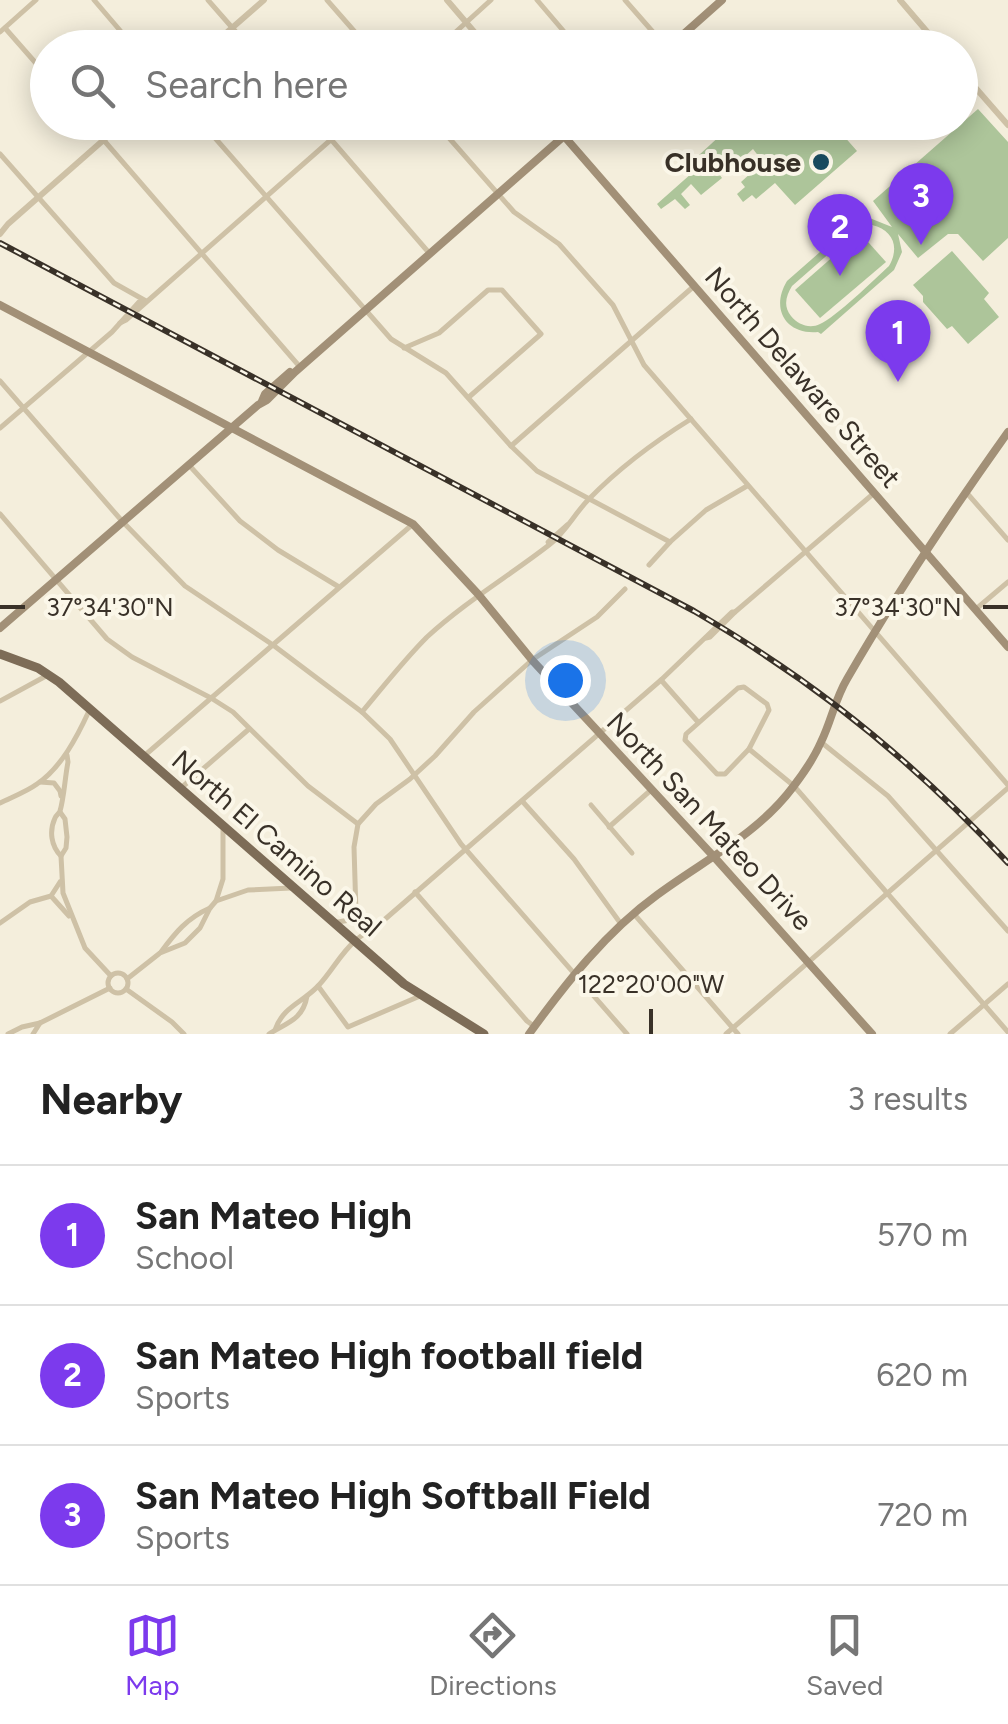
<!DOCTYPE html>
<html lang="en">
<head>
<meta charset="utf-8">
<style>
  body { margin:0; font-family:Figtree,sans-serif; background:#f2f2f2; color:#222 }
  .you { position:absolute; left:565px; top:680px; width:35px; height:35px; margin:-25px; border:8px solid #fff; border-radius:50%; background:#1a73e8; box-shadow:0 0 0 15px #1a73e833 }
  .badge { display:grid; place-items:center; width:65px; height:65px; border-radius:50%; background:#7c3aed; color:#fff; font-size:32px; font-weight:700 }
  .pin { position:absolute; translate:-50% -82px; filter:drop-shadow(0 2px 5px #0008) }
  .pin::after { content:''; position:absolute; top:52px; width:35px; height:30px; background:inherit; clip-path:polygon(0 0,100% 0,50% 100%) }
  .list { margin:0; padding:0; list-style:none }
  h2 { display:flex; justify-content:space-between; align-items:center; height:130px; margin:0; padding:0 40px; font-size:42px }
  h2 small { font-size:32px; font-weight:400; color:#767676 }
  .list li { display:grid; grid-template-columns:65px 1fr auto; gap:30px; align-items:center; box-sizing:border-box; height:140px; padding:0 40px; border-top:2px solid #e0e0e0 }
  .list b { display:block; font-size:38px; white-space:nowrap }
  .list p { margin:0; font-size:32px; white-space:nowrap; color:#767676 }
  .list em { font-size:32px; font-style:normal; color:#767676 }
  .icon { flex:none; width:55px; height:55px; fill:none; stroke:currentColor; stroke-width:2; stroke-linecap:round; stroke-linejoin:round }
  .map { position:relative; flex:none; width:1008px; height:1034px; overflow:hidden }
  .search { position:absolute; background:#fff; box-shadow:0 5px 25px #0003; left:30px; right:30px; top:30px; height:110px; display:flex; align-items:center; gap:25px; box-sizing:border-box; padding:0 35px; border-radius:55px; color:#767676; font-size:38px }
  .sheet { height:550px; background:#fff }
  nav { display:flex; justify-content:space-around; align-items:center; box-sizing:border-box; height:140px; border-top:2px solid #e0e0e0; background:#fff; font-size:28px; color:#767676 }
  nav a { display:grid; justify-items:center; gap:5px }
  nav .on { color:#7c3aed }
  .map>svg:first-child { display:block }
  .green { fill:#adc59a; fill-rule:evenodd }
  .lines { fill:none; stroke-linecap:round; stroke-linejoin:round }
  .minor { stroke:#cec1a6; stroke-width:5 }
  .tertiary { stroke:#cec1a6; stroke-width:6 }
  .secondary { stroke:#a29077; stroke-width:8 }
  .primary { stroke:#7d6c57; stroke-width:9 }
  .rail-casing { stroke:#393128; stroke-width:6 }
  .rail { stroke:#fbf7e9; stroke-width:2.5; stroke-dasharray:8; stroke-linecap:butt }
  .ticks { fill:none; stroke:#393128; stroke-width:4 }
  .poi-dot { fill:#194b5f; stroke:#fbf7e9; stroke-width:4 }
  .labels { text-anchor:middle; stroke-width:8; stroke-linejoin:round; paint-order:stroke }
  .poi-label { font-size:28px; font-weight:bold; fill:#393128; stroke:#fbf7e9; text-anchor:end }
  .street-label { font-size:28px; fill:#393128; stroke:#fbf7e9 }
  .ticks-label { font-size:25px; text-anchor:middle; fill:#393128; stroke:#fbf7e9; stroke-width:8; stroke-linejoin:round; paint-order:stroke }
</style>
</head>
<body>
<div class="map">
<svg width="1008" height="1034" viewBox="0 0 1008 1034">
  <rect width="100%" height="100%" fill="#f4eedc"/>
  <g class="green">
    <path d="M978,109L1008,142V238L983,261L958,234H948L918,258L898,234L902,252L894,270L821,334L818,332C786,335 770,309 787,281L853,223L872,219L892,227L873,201ZM872,225C893,230 900,247 889,266C876,278 835,318 820,324C810,329 798,325 791,316C783,306 786,296 792,286L857,229Z"/>
    <path d="M720,123H846L839,129L835,126L857,151L795,205L775,183L756,199L752,195L743,202L737,194L745,187L741,182L763,162L753,149L734,166L725,156L713,165L722,178L701,195L691,184L681,194L690,205L685,209L675,199L661,209L657,204L692,173L687,166L723,133L725,127Z"/>
    <path d="M860,233L886,262L820,318L795,290Z"/>
    <path d="M952,251L989,293L984,299L999,317L968,344L952,326L947,329L923,302V296L913,285Z"/>
  </g>
  <g class="lines">
    <g class="minor">
      <path d="M94,0L135,48"/>
      <path d="M208,0L250,48"/>
      <path d="M327,0L369,48"/>
      <path d="M537,0L578,48"/>
      <path d="M625,0L667,48"/>
      <path d="M5,28L48,77"/>
      <path d="M0,32L36,0"/>
      <path d="M438,48L491,0"/>
      <path d="M88,122L300,367"/>
      <path d="M201,122L391,339L446,373L511,446L537,471L670,542"/>
      <path d="M316,122L430,254"/>
      <path d="M435,122L514,212L559,244L613,305L644,365L1008,785"/>
      <path d="M0,154L114,283L146,301"/>
      <path d="M120,323L126,320L351,122"/>
      <path d="M404,348L439,333L488,290H502L541,334L469,397"/>
      <path d="M0,381L122,521L185,586L273,645L362,712L390,739L461,844L627,1034"/>
      <path d="M0,428L112,332L139,302H143"/>
      <path d="M511,446L693,287"/>
      <path d="M188,464L240,521L278,550L339,587"/>
      <path d="M966,492L1008,540"/>
      <path d="M0,514L107,639L132,657L211,698L233,712L308,786L358,824"/>
      <path d="M548,542L567,525"/>
      <path d="M649,565L670,542L706,510L747,486"/>
      <path d="M976,609L1008,582"/>
      <path d="M706,638L710,637L735,612"/>
      <path d="M661,680L698,722"/>
      <path d="M744,687L767,704L769,710L749,749L725,774H717L685,740L686,734L738,688Z"/>
      <path d="M0,701L46,676"/>
      <path d="M362,712C383,687 404,660 427,637C465,602 509,576 549,545C566,532 574,514 589,499C619,468 654,442 691,419"/>
      <path d="M821,742L888,796L1008,931"/>
      <path d="M749,749L794,786L1008,1032"/>
      <path d="M144,756L413,524"/>
      <path d="M40,782L54,783L60,791L61,796"/>
      <path d="M181,788L249,729"/>
      <path d="M523,802L574,859L621,924"/>
      <path d="M0,803C12,797 26,792 37,784C61,768 77,737 89,711"/>
      <path d="M591,805L632,853"/>
      <path d="M60,812L65,819L67,837L66,848L61,856L63,893L85,948L111,976"/>
      <path d="M609,827L651,790"/>
      <path d="M61,856C51,846 49,831 55,818C56,815 59,814 60,811C64,798 65,777 68,762L67,755"/>
      <path d="M415,892L527,1021L535,1027"/>
      <path d="M51,896L69,916"/>
      <path d="M216,901L248,890L291,888"/>
      <path d="M634,914L738,1034"/>
      <path d="M338,922L350,920L356,913"/>
      <path d="M0,923L30,902L51,896L60,882"/>
      <path d="M376,927L356,913L354,847L358,824L376,804L410,779L435,756L474,712L532,660L597,617L625,589"/>
      <path d="M161,952C175,933 187,918 210,908"/>
      <circle cx="118" cy="983" r="10"/>
      <path d="M127,979L160,953L185,943L200,928L210,908L216,901L223,879V828"/>
      <path d="M318,986L348,1027L420,996"/>
      <path d="M126,989L172,1022L184,1034"/>
      <path d="M275,1030C283,1006 304,1002 319,985C332,971 341,953 355,941C361,935 369,931 376,927L661,680L732,612H735L873,494"/>
      <path d="M8,1034L22,1027L40,1023L110,988"/>
      <path d="M33,1034L40,1023"/>
      <path d="M269,1034C286,1023 303,1020 307,996"/>
      <path d="M726,1034L1008,788"/>
      <path d="M950,1034L1008,984"/>
    </g>
    <g class="tertiary">
      <path d="M447,0L488,48"/>
      <path d="M900,0L941,48"/>
      <path d="M209,48L264,0"/>
      <path d="M960,70L1008,125"/>
      <path d="M553,122L564,136"/>
      <path d="M0,234L8,224L124,122"/>
    </g>
    <g class="secondary">
      <path d="M668,48L722,0"/>
      <path d="M564,136L1008,647"/>
      <path d="M0,305L413,524L478,594L532,660L716,859L872,1034"/>
      <path d="M262,401L265,394L290,372"/>
      <path d="M0,628L258,405L267,400L295,372L580,122"/>
      <path d="M529,1034C566,983 606,932 657,895C704,860 757,835 793,787C803,774 814,758 821,742C831,722 835,699 847,679C896,594 951,512 1008,432"/>
    </g>
    <path class="primary" d="M0,654L38,668L59,682L404,984L484,1034"/>
    <defs>
      <path id="rail" d="M0,243L694,611C716,624 738,637 760,652C851,711 934,783 1008,863"/>
    </defs>
    <use href="#rail" class="rail-casing"/>
    <use href="#rail" class="rail"/>
  </g>
  <path class="ticks" d="M0,607H25M983,607H1008M651,1009V1034"/>
  <circle class="poi-dot" cx="821" cy="162" r="10"/>
  <g class="labels">
    <g class="poi-label">
      <text x="801" y="172">Clubhouse</text>
    </g>
    <g class="street-label">
      <text transform="translate(803 377) rotate(49)" y="10">North Delaware Street</text>
      <text transform="translate(710 821) rotate(47)" y="10">North San Mateo Drive</text>
      <text transform="translate(277 843) rotate(41)" y="10">North El Camino Real</text>
    </g>
  </g>
  <g class="ticks-label">
    <text x="110" y="616">37°34'30"N</text>
    <text x="898" y="616">37°34'30"N</text>
    <text x="651" y="993">122°20'00"W</text>
  </g>
</svg>
<div class="you"></div>
<div class="pin badge" style="left:898px;top:382px">1</div>
<div class="pin badge" style="left:840px;top:276px">2</div>
<div class="pin badge" style="left:921px;top:245px">3</div>
<div class="search"><svg class="icon" aria-label="search" viewBox="0 0 24 24"><circle cx="10" cy="10" r="6"/><path d="M15 15l6 6"/></svg>Search here</div>
</div>
<section class="sheet">
<h2>Nearby<small>3 results</small></h2>
<ul class="list">
<li><span class="badge">1</span><div><b>San Mateo High</b><p>School</p></div><em>570 m</em></li>
<li><span class="badge">2</span><div><b>San Mateo High football field</b><p>Sports</p></div><em>620 m</em></li>
<li><span class="badge">3</span><div><b>San Mateo High Softball Field</b><p>Sports</p></div><em>720 m</em></li>
</ul>
</section>
<nav>
<a class="on"><svg class="icon" aria-label="map" viewBox="0 0 24 24"><path d="M3 6l6-2 6 2 6-2v14l-6 2-6-2-6 2zM9 4v14M15 6v14"/></svg>Map</a>
<a><svg class="icon" aria-label="directions" viewBox="0 0 24 24"><path d="M12 3l9 9-9 9-9-9zM9 14v-3h6M13 9l2 2-2 2"/></svg>Directions</a>
<a><svg class="icon" aria-label="saved" viewBox="0 0 24 24"><path d="M7 4h10v16l-5-4-5 4z"/></svg>Saved</a>
</nav>
</body>
</html>
